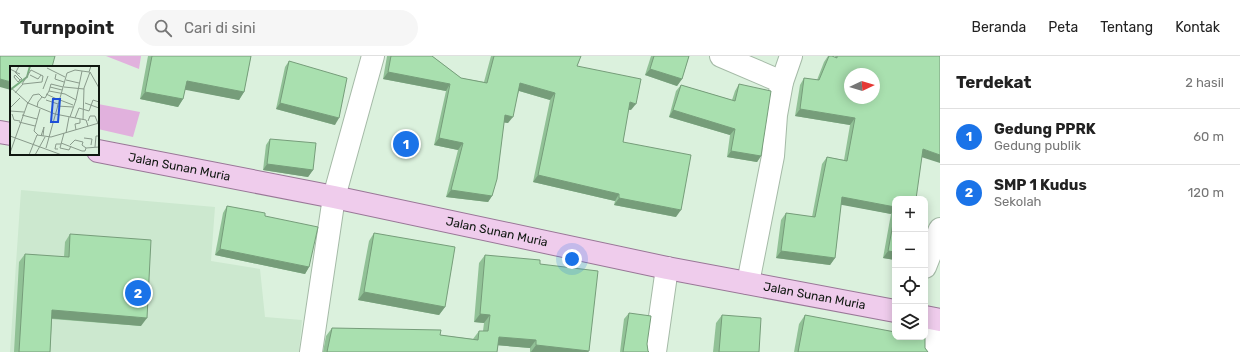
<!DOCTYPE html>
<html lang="id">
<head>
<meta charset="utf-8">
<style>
  body { margin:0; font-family:Rubik,sans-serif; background:#f6f6f6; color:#222 }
  .controls { position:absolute; right:12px; bottom:12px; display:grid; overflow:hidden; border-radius:8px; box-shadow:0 2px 10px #0003 }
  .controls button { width:36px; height:36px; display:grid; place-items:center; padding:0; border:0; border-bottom:1px solid #e0e0e0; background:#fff; color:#222; font:20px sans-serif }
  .compass { position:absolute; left:844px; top:12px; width:36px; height:36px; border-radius:50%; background:#fff; box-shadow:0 2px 10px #0003; rotate:86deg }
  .you { position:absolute; left:572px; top:203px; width:14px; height:14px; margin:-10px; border:3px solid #fff; border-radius:50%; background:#1a73e8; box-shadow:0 0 0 6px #1a73e833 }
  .badge { display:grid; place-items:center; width:26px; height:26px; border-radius:50%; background:#1a73e8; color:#fff; font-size:13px; font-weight:700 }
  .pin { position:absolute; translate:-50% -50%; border:2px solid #fff; box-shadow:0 1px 4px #0006 }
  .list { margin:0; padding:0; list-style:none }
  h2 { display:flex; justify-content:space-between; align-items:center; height:52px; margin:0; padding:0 16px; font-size:17px }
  h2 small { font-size:13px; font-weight:400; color:#767676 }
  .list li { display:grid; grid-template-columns:26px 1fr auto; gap:12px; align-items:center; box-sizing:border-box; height:56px; padding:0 16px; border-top:1px solid #e0e0e0 }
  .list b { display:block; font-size:15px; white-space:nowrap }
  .list p { margin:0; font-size:13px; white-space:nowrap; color:#767676 }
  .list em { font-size:13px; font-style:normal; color:#767676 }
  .icon { flex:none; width:22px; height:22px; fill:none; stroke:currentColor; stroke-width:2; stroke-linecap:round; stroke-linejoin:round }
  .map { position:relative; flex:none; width:940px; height:296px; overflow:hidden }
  header { display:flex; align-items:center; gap:24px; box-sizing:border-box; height:56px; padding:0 20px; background:#fff; border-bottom:1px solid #e0e0e0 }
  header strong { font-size:19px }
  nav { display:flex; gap:22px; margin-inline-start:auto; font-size:14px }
  .search { width:280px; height:36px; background:#f6f6f6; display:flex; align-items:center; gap:10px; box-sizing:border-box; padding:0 14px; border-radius:22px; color:#767676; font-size:15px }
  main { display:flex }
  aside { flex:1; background:#fff }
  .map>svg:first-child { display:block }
  .built { fill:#cce8cf }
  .green { fill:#e1b1dd }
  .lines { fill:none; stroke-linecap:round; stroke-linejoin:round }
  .minor-casing { stroke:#a5baa7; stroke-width:24 }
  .major-casing { stroke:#997797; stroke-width:24 }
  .minor { stroke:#fff; stroke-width:22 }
  .major { stroke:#efccec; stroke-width:22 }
  .wall { fill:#91c196 }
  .shaded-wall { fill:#769d7a }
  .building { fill:#a9e0af; stroke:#769d7a; fill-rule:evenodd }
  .labels { text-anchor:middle; stroke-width:3; stroke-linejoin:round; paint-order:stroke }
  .street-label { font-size:12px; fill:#0f1710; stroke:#fff }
  .inset-river { fill:none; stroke:#78ae7f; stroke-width:2 }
  .inset-road { fill:none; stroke:#899a8b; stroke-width:1 }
  .view { fill:#1d4ed8; fill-opacity:0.15; stroke:#1d4ed8; stroke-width:2 }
  .inset-edge { fill:none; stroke:#0f1710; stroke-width:2 }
</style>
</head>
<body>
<header>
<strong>Turnpoint</strong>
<div class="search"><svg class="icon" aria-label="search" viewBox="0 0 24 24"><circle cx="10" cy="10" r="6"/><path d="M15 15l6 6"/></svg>Cari di sini</div>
<nav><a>Beranda</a><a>Peta</a><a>Tentang</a><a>Kontak</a></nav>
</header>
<main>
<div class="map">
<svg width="940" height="296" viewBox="0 0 940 296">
  <rect width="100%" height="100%" fill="#dbf1dd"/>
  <path class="built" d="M21,134L215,151L211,205L260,213L265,261L302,264L299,296H10Z"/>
  <g class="green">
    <path d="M106,0H141L139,13Z"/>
    <path d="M98,48L140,56L133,81L98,73Z"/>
  </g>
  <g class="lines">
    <defs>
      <g id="minor">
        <path d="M721,0L782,26"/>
        <path d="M925,211L940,173"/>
        <path d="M748,227L773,100L776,59L782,26L791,0"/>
        <path d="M311,296L334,141L373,0"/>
        <path d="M655,296L667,212"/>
        <path d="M931,296L937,264"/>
      </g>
      <g id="major">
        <path d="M0,76L11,78"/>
        <path id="s1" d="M98,95L334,141L667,212L895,255"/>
        <path d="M925,261L940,264"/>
      </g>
    </defs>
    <use href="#minor" class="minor-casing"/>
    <use href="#major" class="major-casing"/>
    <use href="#minor" class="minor"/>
    <use href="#major" class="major"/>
  </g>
  <g class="wall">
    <path d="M148,0H251L244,36L239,44L185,33L183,43L178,51L140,43Z"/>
    <path d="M387,0H432L461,22L484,26L491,0H581L577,10L631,54H628L623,86L676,161L614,149L615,145L533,126L550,44L519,35L508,67L504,66L492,140L488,146L446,141L458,94L434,89L446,35L383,23Z"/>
    <path d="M651,0H689L682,23L677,30L645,19Z"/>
    <path d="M828,0H832L835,1V0H940L922,101L895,143V204L883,202L891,158L841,148L835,202L830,209L776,202L781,164L786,157L812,161L822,108L827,101L844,104L850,69L795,60L800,29L804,22L817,24L824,6Z"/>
    <path d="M289,5L335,69L276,53L285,11Z"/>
    <path d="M739,28L761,100L757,106L727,101L730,79L669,61L676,35L681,29L732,44L735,35Z"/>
    <path d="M270,83L313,114L308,121L263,114L266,89Z"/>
    <path d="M227,150L265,160L309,211L305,218L215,199L223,157Z"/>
    <path d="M374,177L445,251L439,259L358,244L369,185Z"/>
    <path d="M70,178L141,270L52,263L50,296H14L19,206L25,198L64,201L65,186Z"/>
    <path d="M485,199L540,208L588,296H530V292L498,289L497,296H323L326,280L332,272L440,279L473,283L479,275H483L484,267L474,266L479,207Z"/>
    <path d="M629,257L647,288L648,295L649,296H620L624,263Z"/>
    <path d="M722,259L759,296H713L716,267Z"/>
    <path d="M805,259L925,292L928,296H794L799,268Z"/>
  </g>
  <g class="shaded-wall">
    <path d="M650,13L682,23L677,30L645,19Z"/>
    <path d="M388,16L450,28L446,35L383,23Z"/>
    <path d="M0,23L11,26V34L0,31Z"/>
    <path d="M187,25L244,36L239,44L181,33Z"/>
    <path d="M520,27L555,37L550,44L516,34Z"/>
    <path d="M145,36L183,43L178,51L140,43Z"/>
    <path d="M630,46L636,48L631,54L625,53Z"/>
    <path d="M280,47L339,62L335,69L276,53Z"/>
    <path d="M800,53L855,62L850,69L795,60Z"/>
    <path d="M673,54L735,73L730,79L669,61Z"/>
    <path d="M505,59L513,61L508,67L500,66Z"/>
    <path d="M439,82L463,87L458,94L434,89Z"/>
    <path d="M923,93L940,99V107L918,100Z"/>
    <path d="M731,95L761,100L757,106L727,101Z"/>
    <path d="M267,108L313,114L308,121L263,114Z"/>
    <path d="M538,119L619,138L615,145L533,126Z"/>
    <path d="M451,134L492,140L488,146L446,141Z"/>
    <path d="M842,141L895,151V153L891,158L837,148Z"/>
    <path d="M619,142L681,154L676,161L614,149Z"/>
    <path d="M220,193L309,211L305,218L215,199Z"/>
    <path d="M781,195L835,202L830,209L776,202Z"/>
    <path d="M888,195L895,196V204L883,202Z"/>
    <path d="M364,236L445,251L439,259L358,244Z"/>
    <path d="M52,254L147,262L141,270L47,262Z"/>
    <path d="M480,258L490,259L484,267L474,266Z"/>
    <path d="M499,281L536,284L530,292L494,289Z"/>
    <path d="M536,289L589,295L588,296H531Z"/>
  </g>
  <g class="building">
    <path d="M0,0H55L52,11H11V26L0,23Z"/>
    <path d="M152,0H251L244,36L187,25L183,43L145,36Z"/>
    <path d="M391,0H432L461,22L487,27L494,0H581L577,10L641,23L636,48L630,46L623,86L691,99L681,154L619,142V138L538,119L555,37L520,27L513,61L505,59L497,123L492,140L451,134L463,87L439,82L450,28L388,16Z"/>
    <path d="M654,0H689L682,23L650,13Z"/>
    <path d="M829,0H832L837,2V0H940V99L923,93L916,143H895V151L842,141L835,202L781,195L786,157L815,161L827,101L847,105L855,62L800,53L804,22L819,24ZM850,18H874V42H850Z"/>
    <path d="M289,5L347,22L339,62L280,47Z"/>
    <path d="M739,28L771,35L761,100L731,95L735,73L673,54L681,29L735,45Z"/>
    <path d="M270,83L316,87L313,114L267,108Z"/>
    <path d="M227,150L265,157V160L318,171L309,211L220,193Z"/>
    <path d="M895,157V196L888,195Z"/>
    <path d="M374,177L455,191L445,251L364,236Z"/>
    <path d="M70,178L151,184L147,262L52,254L50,296H19L25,198L69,201Z"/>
    <path d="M485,199L540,204V208L598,215L589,295L536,289V284L499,281L497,296H327L332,272L441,274L440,279L478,284L479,275H488L490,259L480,258Z"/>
    <path d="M629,257L651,260L647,288L648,295L649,296H623Z"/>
    <path d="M722,259L761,262L759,296H719Z"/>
    <path d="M805,259L895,276V281H925V292L928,296H798Z"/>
  </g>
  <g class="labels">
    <g class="street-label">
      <text dy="4" stroke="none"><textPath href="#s1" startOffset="83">Jalan Sunan Muria</textPath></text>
      <text dy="4" stroke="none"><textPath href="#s1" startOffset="407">Jalan Sunan Muria</textPath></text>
      <text dy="4" stroke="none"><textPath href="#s1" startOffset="731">Jalan Sunan Muria</textPath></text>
    </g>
  </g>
  <g transform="translate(10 10)">
    <rect width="89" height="89" fill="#dbf1dd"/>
    <path class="inset-river" d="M0,24L17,11L20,0"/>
    <path class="inset-road" d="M37,2L55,11M0,3L6,6L9,0M80,6L89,22M10,8L5,6L12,13L10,14L8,16L4,11L5,9L10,14M46,8L45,13L54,16M20,9L28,13L31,9M56,14L69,17M12,18L21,4L33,10L32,16M0,21L18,37L45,48L76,54L78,60M40,21L52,24M54,21L74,23M33,23L38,10M39,25L41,18L53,21M5,27L13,18L32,16M36,28L49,34M36,34L48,38M50,34L63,39M18,37L23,29L29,28L32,31M75,37L89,42M47,40L63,41M1,41L10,32M27,41L28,36L32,31L35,32L39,25L55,28L66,34M0,45L14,46M2,48L4,54L10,55M12,49L27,53M60,51L66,34L72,5M65,52L69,42L79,45L83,34L89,36M73,54L74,22L80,6M78,55L80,50H85L89,60M9,56L25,60M66,64L65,58L70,57V53M54,67L50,82L59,84L61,80M56,67L59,51M28,69L24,65L30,43M0,70L52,89M31,70L34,61L33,70M74,72L82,73L81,79M51,77L72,85H75L76,82M60,79L65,74L73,76L72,79L76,82L89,81M85,81L86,70H89M36,82L57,7L65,4L79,6L81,0M48,83H45L46,78H51M0,87L18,36M19,89L27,69L41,71L89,57M25,89L35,71"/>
    <path class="view" d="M43,33H50L48,56H41Z"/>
    <rect width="89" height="89" class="inset-edge"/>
  </g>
</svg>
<div class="controls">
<button>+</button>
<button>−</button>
<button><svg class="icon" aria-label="locate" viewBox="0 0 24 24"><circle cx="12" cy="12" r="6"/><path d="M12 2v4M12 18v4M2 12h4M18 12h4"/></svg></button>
<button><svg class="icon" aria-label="layers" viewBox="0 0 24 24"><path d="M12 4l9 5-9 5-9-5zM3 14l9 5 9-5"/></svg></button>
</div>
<svg class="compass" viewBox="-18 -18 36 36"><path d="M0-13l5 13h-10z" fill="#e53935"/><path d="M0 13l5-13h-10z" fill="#767676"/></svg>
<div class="you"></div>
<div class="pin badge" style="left:406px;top:88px">1</div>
<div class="pin badge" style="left:138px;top:237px">2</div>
</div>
<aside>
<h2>Terdekat<small>2 hasil</small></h2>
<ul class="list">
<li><span class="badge">1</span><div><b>Gedung PPRK</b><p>Gedung publik</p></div><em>60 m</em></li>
<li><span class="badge">2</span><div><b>SMP 1 Kudus</b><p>Sekolah</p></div><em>120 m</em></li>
</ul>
</aside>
</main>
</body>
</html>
